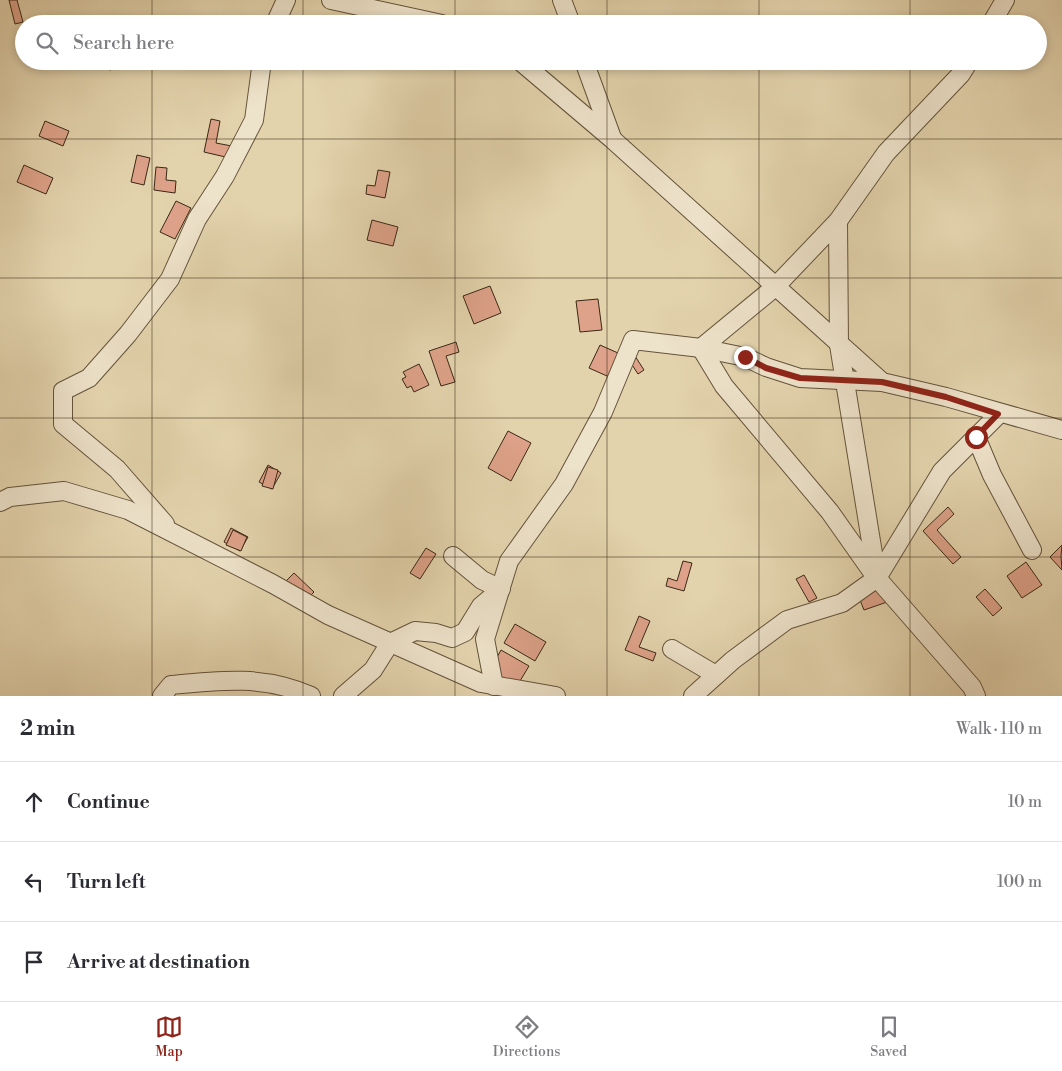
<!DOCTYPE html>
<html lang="en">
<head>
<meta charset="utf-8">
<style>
  body { margin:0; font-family:"Libre Bodoni",serif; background:#f2f2f3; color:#2b2b33 }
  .stop { position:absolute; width:15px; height:15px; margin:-11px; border:4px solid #8f2418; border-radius:50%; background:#fff }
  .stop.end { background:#8f2418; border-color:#fff; box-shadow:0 1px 5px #0008 }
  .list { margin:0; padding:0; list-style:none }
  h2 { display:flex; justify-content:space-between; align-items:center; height:65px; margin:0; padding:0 20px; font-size:21px }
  h2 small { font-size:16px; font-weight:400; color:#7c7c81 }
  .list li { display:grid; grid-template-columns:32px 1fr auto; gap:15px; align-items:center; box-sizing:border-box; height:80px; padding:0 20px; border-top:1px solid #e1e1e2 }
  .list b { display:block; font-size:19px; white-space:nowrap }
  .list em { font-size:16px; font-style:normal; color:#7c7c81 }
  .icon { flex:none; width:28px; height:28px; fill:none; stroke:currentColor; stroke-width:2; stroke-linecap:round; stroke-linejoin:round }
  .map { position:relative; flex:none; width:1062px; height:696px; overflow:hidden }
  .search { position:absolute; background:#fff; box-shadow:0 2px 8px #0003; left:15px; right:15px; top:15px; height:55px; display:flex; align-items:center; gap:12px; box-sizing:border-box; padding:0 18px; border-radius:28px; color:#7c7c81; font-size:19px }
  .sheet { height:305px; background:#fff }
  nav { display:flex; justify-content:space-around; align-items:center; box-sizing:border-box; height:70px; border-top:1px solid #e1e1e2; background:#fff; font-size:14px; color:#7c7c81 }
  nav a { display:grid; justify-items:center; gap:2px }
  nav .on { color:#8f2418 }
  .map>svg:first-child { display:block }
  .building { fill:#dda289; stroke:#3a2814 }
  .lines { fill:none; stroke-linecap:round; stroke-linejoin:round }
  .street-casing { stroke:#64533a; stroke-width:20 }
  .street { stroke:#ede2ca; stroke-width:18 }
  .route { stroke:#8f2418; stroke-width:6 }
  .grid { fill:none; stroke:#3a2814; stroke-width:1; stroke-opacity:0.55 }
</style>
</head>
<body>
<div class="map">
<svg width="1062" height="696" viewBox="0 0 1062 696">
  <rect width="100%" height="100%" fill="#e3d3ad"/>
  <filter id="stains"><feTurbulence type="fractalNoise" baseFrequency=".004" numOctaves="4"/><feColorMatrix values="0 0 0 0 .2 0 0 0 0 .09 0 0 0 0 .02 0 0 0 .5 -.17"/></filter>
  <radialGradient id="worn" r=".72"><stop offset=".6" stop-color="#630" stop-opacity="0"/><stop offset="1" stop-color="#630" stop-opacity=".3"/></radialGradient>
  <g class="building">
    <path d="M9,0H17L23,22L15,24Z"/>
    <path d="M85,61H113L111,70L85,64Z"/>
    <path d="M211,119L220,121L216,143L237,147L234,159L204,152Z"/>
    <path d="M45,121L69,131L63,146L39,136Z"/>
    <path d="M137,155L150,158L144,185L131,182Z"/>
    <path d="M24,165L53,178L46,194L17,182Z"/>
    <path d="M156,167L167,168L166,180L176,181L175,193L154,190Z"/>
    <path d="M378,170L390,172L385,198L366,194L367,185L375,186Z"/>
    <path d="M176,201L191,208L175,239L160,232Z"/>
    <path d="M372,220L398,227L393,246L367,240Z"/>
    <path d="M490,286L501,313L474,324L463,296Z"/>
    <path d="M598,299L602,330L580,332L576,301Z"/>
    <path d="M456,342L459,352L446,356L455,382L441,386L429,351Z"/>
    <path d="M600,345L627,357L616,380L589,368Z"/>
    <path d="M633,353L644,370L638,374L627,357Z"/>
    <path d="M419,364L429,385L414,392L411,386L407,388L402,379L406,377L403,372Z"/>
    <path d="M508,431L531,443L511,481L488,468Z"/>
    <path d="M268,465L281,473L272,489L259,482Z"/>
    <path d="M268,467L278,470L273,489L262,486Z"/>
    <path d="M948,507L954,514L937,530L961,557L953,564L923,531Z"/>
    <path d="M231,528L248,537L240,551L224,542Z"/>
    <path d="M233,530L247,537L241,551L226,545Z"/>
    <path d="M1062,545L1061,556L1062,570L1050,557Z"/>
    <path d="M426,548L436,554L420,579L410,573Z"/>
    <path d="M683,561L692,563L684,591L666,586L668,578L677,581Z"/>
    <path d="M1026,562L1042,585L1022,598L1007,576Z"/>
    <path d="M294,573L314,592L304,602L284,583Z"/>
    <path d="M804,575L817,598L809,602L796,579Z"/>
    <path d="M887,585L893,600L864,610L858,595Z"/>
    <path d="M985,589L1002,608L993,616L976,597Z"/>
    <path d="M639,616L650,621L639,647L656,653L653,661L625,650Z"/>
    <path d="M515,624L546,642L535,661L504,643Z"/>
    <path d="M501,650L529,666L517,686L490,670Z"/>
  </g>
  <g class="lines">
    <defs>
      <g id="street">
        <path d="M331,0L442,24"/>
        <path d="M562,0L571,24"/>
        <path d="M275,24L286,0"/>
        <path d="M991,24L1005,0"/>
        <path d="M520,61L612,139L882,382L946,397L1062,430"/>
        <path d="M584,61L612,138"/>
        <path d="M838,221L839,345L877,578L972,687L976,696"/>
        <path d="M701,348L724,386L830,512L873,573"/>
        <path d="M701,348L745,357L766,367L800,378L882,382"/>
        <path d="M976,437L992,475L1032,550"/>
        <path d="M0,502L10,497L64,491L128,510L273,584L328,615L481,683L556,696"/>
        <path d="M165,524L117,469L63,424V391L89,378L128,334L170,279L197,219L225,176L254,120L262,61"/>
        <path d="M672,649L716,675"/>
        <path d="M494,686L485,639L509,561L564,484L603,412L633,340L701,348L775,287L838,221L886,153L961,74L969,61"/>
        <path d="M162,696L171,685C221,680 264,675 311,696"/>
        <path d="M343,696L373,670L390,643L415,631L436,633L452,638L465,632L481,606L501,589L482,580L453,556"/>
        <path d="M693,696L733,660L787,620L842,603L877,578L942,471L999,414"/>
      </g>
    </defs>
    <use href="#street" class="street-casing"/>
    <use href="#street" class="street"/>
  </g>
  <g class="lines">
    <path class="route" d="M745,357L766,368L800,378L882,382L946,397L998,414L976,437"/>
  </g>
  <path class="grid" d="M152,0V24M303,0V24M455,0V24M607,0V24M759,0V24M910,0V24M152,61V696M303,61V696M455,61V696M607,61V696M759,61V696M910,61V696M0,139H1062M0,278H1062M0,418H1062M0,557H1062"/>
  <rect width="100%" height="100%" filter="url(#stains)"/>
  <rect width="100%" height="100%" fill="url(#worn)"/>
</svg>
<div class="stop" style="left:976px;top:437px"></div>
<div class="stop end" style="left:745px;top:357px"></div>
<div class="search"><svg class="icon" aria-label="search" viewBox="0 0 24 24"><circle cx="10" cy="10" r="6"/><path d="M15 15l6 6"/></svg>Search here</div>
</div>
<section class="sheet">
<h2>2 min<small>Walk · 110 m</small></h2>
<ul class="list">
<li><svg class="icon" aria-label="ahead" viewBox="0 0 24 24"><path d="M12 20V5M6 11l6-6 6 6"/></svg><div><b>Continue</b></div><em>10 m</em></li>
<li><svg class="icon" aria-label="left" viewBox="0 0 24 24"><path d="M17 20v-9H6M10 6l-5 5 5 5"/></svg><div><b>Turn left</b></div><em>100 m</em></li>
<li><svg class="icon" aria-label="arrive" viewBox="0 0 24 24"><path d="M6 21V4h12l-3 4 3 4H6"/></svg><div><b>Arrive at destination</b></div></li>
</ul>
</section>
<nav>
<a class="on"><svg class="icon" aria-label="map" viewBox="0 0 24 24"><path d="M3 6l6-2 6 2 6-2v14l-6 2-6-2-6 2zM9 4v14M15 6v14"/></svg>Map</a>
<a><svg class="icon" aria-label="directions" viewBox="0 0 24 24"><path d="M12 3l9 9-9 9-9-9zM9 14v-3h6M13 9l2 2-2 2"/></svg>Directions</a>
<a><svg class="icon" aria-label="saved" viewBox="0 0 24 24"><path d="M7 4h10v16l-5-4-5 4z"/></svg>Saved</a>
</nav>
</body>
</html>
